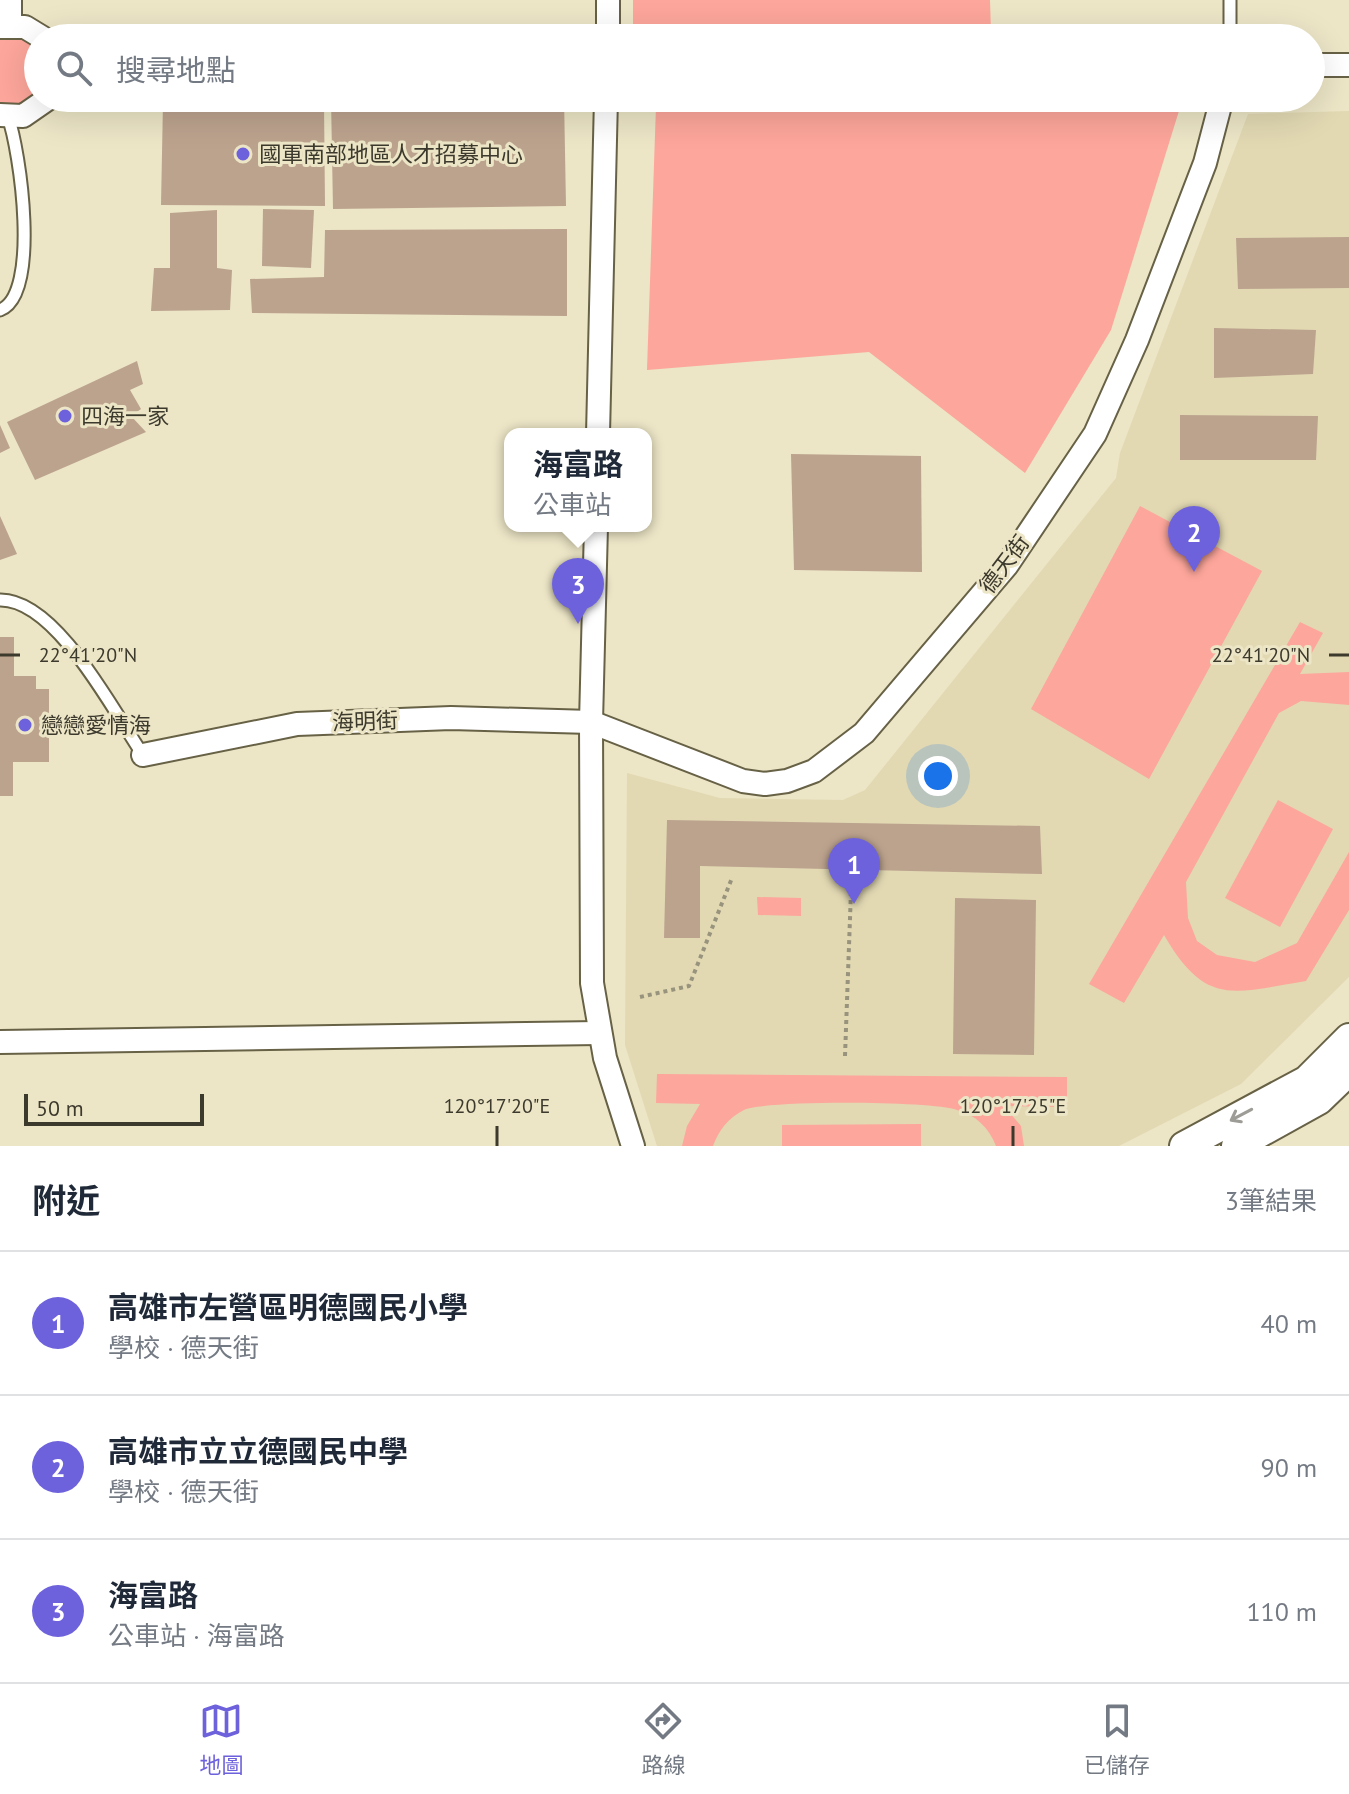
<!DOCTYPE html>
<html lang="zh-TW">
<head>
<meta charset="utf-8">
<style>
  body { margin:0; font-family:"PT Sans","Noto Sans TC",sans-serif; background:#f6f6f7; color:#1f2937 }
  .scale { position:absolute; left:24px; bottom:20px; width:180px; box-sizing:border-box; padding-left:8px; border:4px solid #3c392d; border-top:0; font-size:22px; line-height:28px; white-space:nowrap; color:#3c392d; -webkit-text-stroke:6px #ece5c6; paint-order:stroke }
  .you { position:absolute; left:938px; top:776px; width:28px; height:28px; margin:-20px; border:6px solid #fff; border-radius:50%; background:#1a73e8; box-shadow:0 0 0 12px #1a73e833 }
  .badge { display:grid; place-items:center; width:52px; height:52px; border-radius:50%; background:#6e62dc; color:#fff; font-size:26px; font-weight:700 }
  .pin { position:absolute; translate:-50% -66px; filter:drop-shadow(0 2px 4px #0008) }
  .pin::after { content:''; position:absolute; top:42px; width:28px; height:24px; background:inherit; clip-path:polygon(0 0,100% 0,50% 100%) }
  .popup { position:absolute; left:504px; top:428px; width:148px; height:104px; box-sizing:border-box; display:grid; place-content:center; border-radius:16px; background:#fff; filter:drop-shadow(0 2px 6px #0005); font-size:26px; white-space:nowrap; color:#747a83 }
  .popup b { font-size:30px; color:#1f2937 }
  .popup::after { content:''; position:absolute; left:50%; top:100%; margin-left:-16px; border:16px solid transparent; border-top-color:#fff }
  .list { margin:0; padding:0; list-style:none }
  h2 { display:flex; justify-content:space-between; align-items:center; height:104px; margin:0; padding:0 32px; font-size:34px }
  h2 small { font-size:26px; font-weight:400; color:#747a83 }
  .list li { display:grid; grid-template-columns:52px 1fr auto; gap:24px; align-items:center; box-sizing:border-box; height:144px; padding:0 32px; border-top:2px solid #e0e1e3 }
  .list b { display:block; font-size:30px; white-space:nowrap }
  .list p { margin:0; font-size:26px; white-space:nowrap; color:#747a83 }
  .list em { font-size:26px; font-style:normal; color:#747a83 }
  .icon { flex:none; width:44px; height:44px; fill:none; stroke:currentColor; stroke-width:2; stroke-linecap:round; stroke-linejoin:round }
  .map { position:relative; flex:none; width:1349px; height:1146px; overflow:hidden }
  .search { position:absolute; background:#fff; box-shadow:0 8px 32px #0002; left:24px; right:24px; top:24px; height:88px; display:flex; align-items:center; gap:20px; box-sizing:border-box; padding:0 28px; border-radius:44px; color:#747a83; font-size:30px }
  .sheet { height:536px; background:#fff }
  nav { display:flex; justify-content:space-around; align-items:center; box-sizing:border-box; height:112px; border-top:2px solid #e0e1e3; background:#fff; font-size:22px; color:#747a83 }
  nav a { display:grid; justify-items:center; gap:4px }
  nav .on { color:#6e62dc }
  .map>svg:first-child { display:block }
  .built { fill:#e2d9b3 }
  .green { fill:#fda69b }
  .building { fill:#bca38e }
  .lines { fill:none; stroke-linecap:round; stroke-linejoin:round }
  .service-casing { stroke:#676146; stroke-width:15 }
  .minor-casing { stroke:#676146; stroke-width:26 }
  .tertiary-casing { stroke:#676146; stroke-width:32 }
  .path { stroke:#98937d; stroke-width:4; stroke-dasharray:4 4; stroke-linecap:butt }
  .service { stroke:#fff; stroke-width:11 }
  .minor { stroke:#fff; stroke-width:22 }
  .tertiary { stroke:#fff; stroke-width:28 }
  .oneway { stroke:#9e9c96 }
  .ticks { fill:none; stroke:#3c392d; stroke-width:3 }
  .poi-dot { fill:#6e62dc; stroke:#ece5c6; stroke-width:3 }
  .labels { text-anchor:middle; stroke-width:6; stroke-linejoin:round; paint-order:stroke }
  .poi-label { font-size:22px; fill:#3c392d; stroke:#ece5c6; text-anchor:start }
  .street-label { font-size:22px; fill:#3c392d; stroke:#ece5c6 }
  .ticks-label { font-size:20px; text-anchor:middle; fill:#3c392d; stroke:#ece5c6; stroke-width:6; stroke-linejoin:round; paint-order:stroke }
</style>
</head>
<body>
<div class="map">
<svg width="1349" height="1146" viewBox="0 0 1349 1146">
  <rect width="100%" height="100%" fill="#ece5c6"/>
  <path class="built" d="M1349,111V977L1241,1084L1119,1146H657L625,1045L627,773L720,798L843,800L865,790L1116,478L1120,453L1248,114Z"/>
  <g class="green">
    <path d="M633,0H990L991,33L633,38Z"/>
    <path d="M0,35H21L38,46V98L30,106L0,109Z"/>
    <path d="M1183,98L1111,330L1025,473L869,352L647,370L656,106Z"/>
    <path d="M1140,506L1262,571L1149,779L1031,709Z"/>
    <path d="M1300,622L1323,633L1300,674L1349,672V705L1301,701L1279,713L1186,882L1188,918L1197,941L1217,955L1255,962L1297,943L1349,852V910L1306,981C1232,993 1206,1007 1164,935L1124,1003L1089,984Z"/>
    <path d="M1278,800L1333,829L1280,927L1225,898Z"/>
    <path d="M757,897L801,898V916L758,915Z"/>
    <path d="M657,1074L1067,1077V1107L1004,1106L1021,1126L1024,1146H996C989,1128 976,1115 957,1110C932,1101 766,1100 744,1110C728,1118 719,1130 713,1146H682L687,1126L700,1104L656,1103Z"/>
    <path d="M921,1124V1146H782V1125Z"/>
  </g>
  <g class="building">
    <path d="M331,98H564L566,206L333,209Z"/>
    <path d="M163,102L324,103L325,206L161,205Z"/>
    <path d="M263,209L314,210L311,268L262,266Z"/>
    <path d="M217,210V268L232,270L230,310L151,311L154,268H170V213Z"/>
    <path d="M567,229V316L252,313L250,279L324,277L325,230Z"/>
    <path d="M1349,237V288L1238,289L1236,238Z"/>
    <path d="M1214,328L1316,330L1313,374L1214,378Z"/>
    <path d="M137,361L143,384L130,390L141,409L131,416L146,432L35,480L7,422Z"/>
    <path d="M1180,415L1318,416L1316,460H1180Z"/>
    <path d="M0,425L10,448L0,453Z"/>
    <path d="M791,454L921,456L922,572L794,570Z"/>
    <path d="M0,516L17,554L0,560Z"/>
    <path d="M0,637H14V676H36V689H49V762H13V796H0Z"/>
    <path d="M667,820L1040,826L1042,874L700,866V938H664Z"/>
    <path d="M955,898L1036,900L1034,1055L953,1054Z"/>
  </g>
  <g class="lines">
    <defs>
      <g id="service">
        <path d="M1230,0V38"/>
        <path d="M0,310C41,295 20,150 8,117"/>
        <path d="M0,600C56,599 114,712 143,755"/>
      </g>
      <g id="minor">
        <path d="M10,0V25"/>
        <path d="M0,27H25L43,38"/>
        <path d="M608,38V0"/>
        <path d="M1311,65H1349"/>
        <path d="M0,115L23,116L49,98"/>
        <path d="M598,434L606,98"/>
        <path d="M596,526L591,722L592,983L605,1058L633,1146"/>
        <path d="M143,755L297,724L451,718L591,722L743,781L765,784L787,781L814,771L864,733L1007,565L1095,434L1137,340L1205,163L1222,98"/>
        <path d="M0,1042L599,1033"/>
      </g>
      <g id="tertiary">
        <path d="M1184,1146L1307,1080L1349,1038"/>
        <path d="M1236,1146L1319,1100L1349,1071"/>
      </g>
    </defs>
    <use href="#service" class="service-casing"/>
    <use href="#minor" class="minor-casing"/>
    <use href="#tertiary" class="tertiary-casing"/>
    <g class="path">
      <path d="M640,997L689,986L732,878"/>
      <path d="M845,1056L851,891"/>
    </g>
    <use href="#service" class="service"/>
    <use href="#minor" class="minor"/>
    <use href="#tertiary" class="tertiary"/>
  </g>
  <defs><path id="oneway-shaft" d="M-6 0H5M1.5-3L5.5 0L1.5 3" fill="none" stroke-width="1.6" stroke-linecap="round" stroke-linejoin="round" transform="scale(2)"/></defs>
  <use class="oneway" href="#oneway-shaft" transform="translate(1241 1115) rotate(152)"/>
  <path class="ticks" d="M0,655H20M1329,655H1349M497,1126V1146M1013,1126V1146"/>
  <g class="poi-dot">
    <circle cx="243" cy="154" r="8"/>
    <circle cx="65" cy="416" r="8"/>
    <circle cx="25" cy="725" r="8"/>
  </g>
  <g class="labels">
    <g class="poi-label">
      <text x="259" y="162">國軍南部地區人才招募中心</text>
      <text x="81" y="424">四海一家</text>
      <text x="41" y="733">戀戀愛情海</text>
    </g>
    <g class="street-label">
      <text transform="translate(1004 564) rotate(-53)" y="8">德天街</text>
      <text transform="translate(365 721) rotate(-2)" y="8">海明街</text>
    </g>
  </g>
  <g class="ticks-label">
    <text x="88" y="662">22°41'20"N</text>
    <text x="1261" y="662">22°41'20"N</text>
    <text x="497" y="1113">120°17'20"E</text>
    <text x="1013" y="1113">120°17'25"E</text>
  </g>
</svg>
<div class="scale">50 m</div>
<div class="you"></div>
<div class="pin badge" style="left:854px;top:904px">1</div>
<div class="pin badge" style="left:1194px;top:572px">2</div>
<div class="pin badge" style="left:578px;top:624px">3</div>
<div class="popup"><b>海富路</b>公車站</div>
<div class="search"><svg class="icon" aria-label="search" viewBox="0 0 24 24"><circle cx="10" cy="10" r="6"/><path d="M15 15l6 6"/></svg>搜尋地點</div>
</div>
<section class="sheet">
<h2>附近<small>3筆結果</small></h2>
<ul class="list">
<li><span class="badge">1</span><div><b>高雄市左營區明德國民小學</b><p>學校 · 德天街</p></div><em>40 m</em></li>
<li><span class="badge">2</span><div><b>高雄市立立德國民中學</b><p>學校 · 德天街</p></div><em>90 m</em></li>
<li><span class="badge">3</span><div><b>海富路</b><p>公車站 · 海富路</p></div><em>110 m</em></li>
</ul>
</section>
<nav>
<a class="on"><svg class="icon" aria-label="map" viewBox="0 0 24 24"><path d="M3 6l6-2 6 2 6-2v14l-6 2-6-2-6 2zM9 4v14M15 6v14"/></svg>地圖</a>
<a><svg class="icon" aria-label="directions" viewBox="0 0 24 24"><path d="M12 3l9 9-9 9-9-9zM9 14v-3h6M13 9l2 2-2 2"/></svg>路線</a>
<a><svg class="icon" aria-label="saved" viewBox="0 0 24 24"><path d="M7 4h10v16l-5-4-5 4z"/></svg>已儲存</a>
</nav>
</body>
</html>
